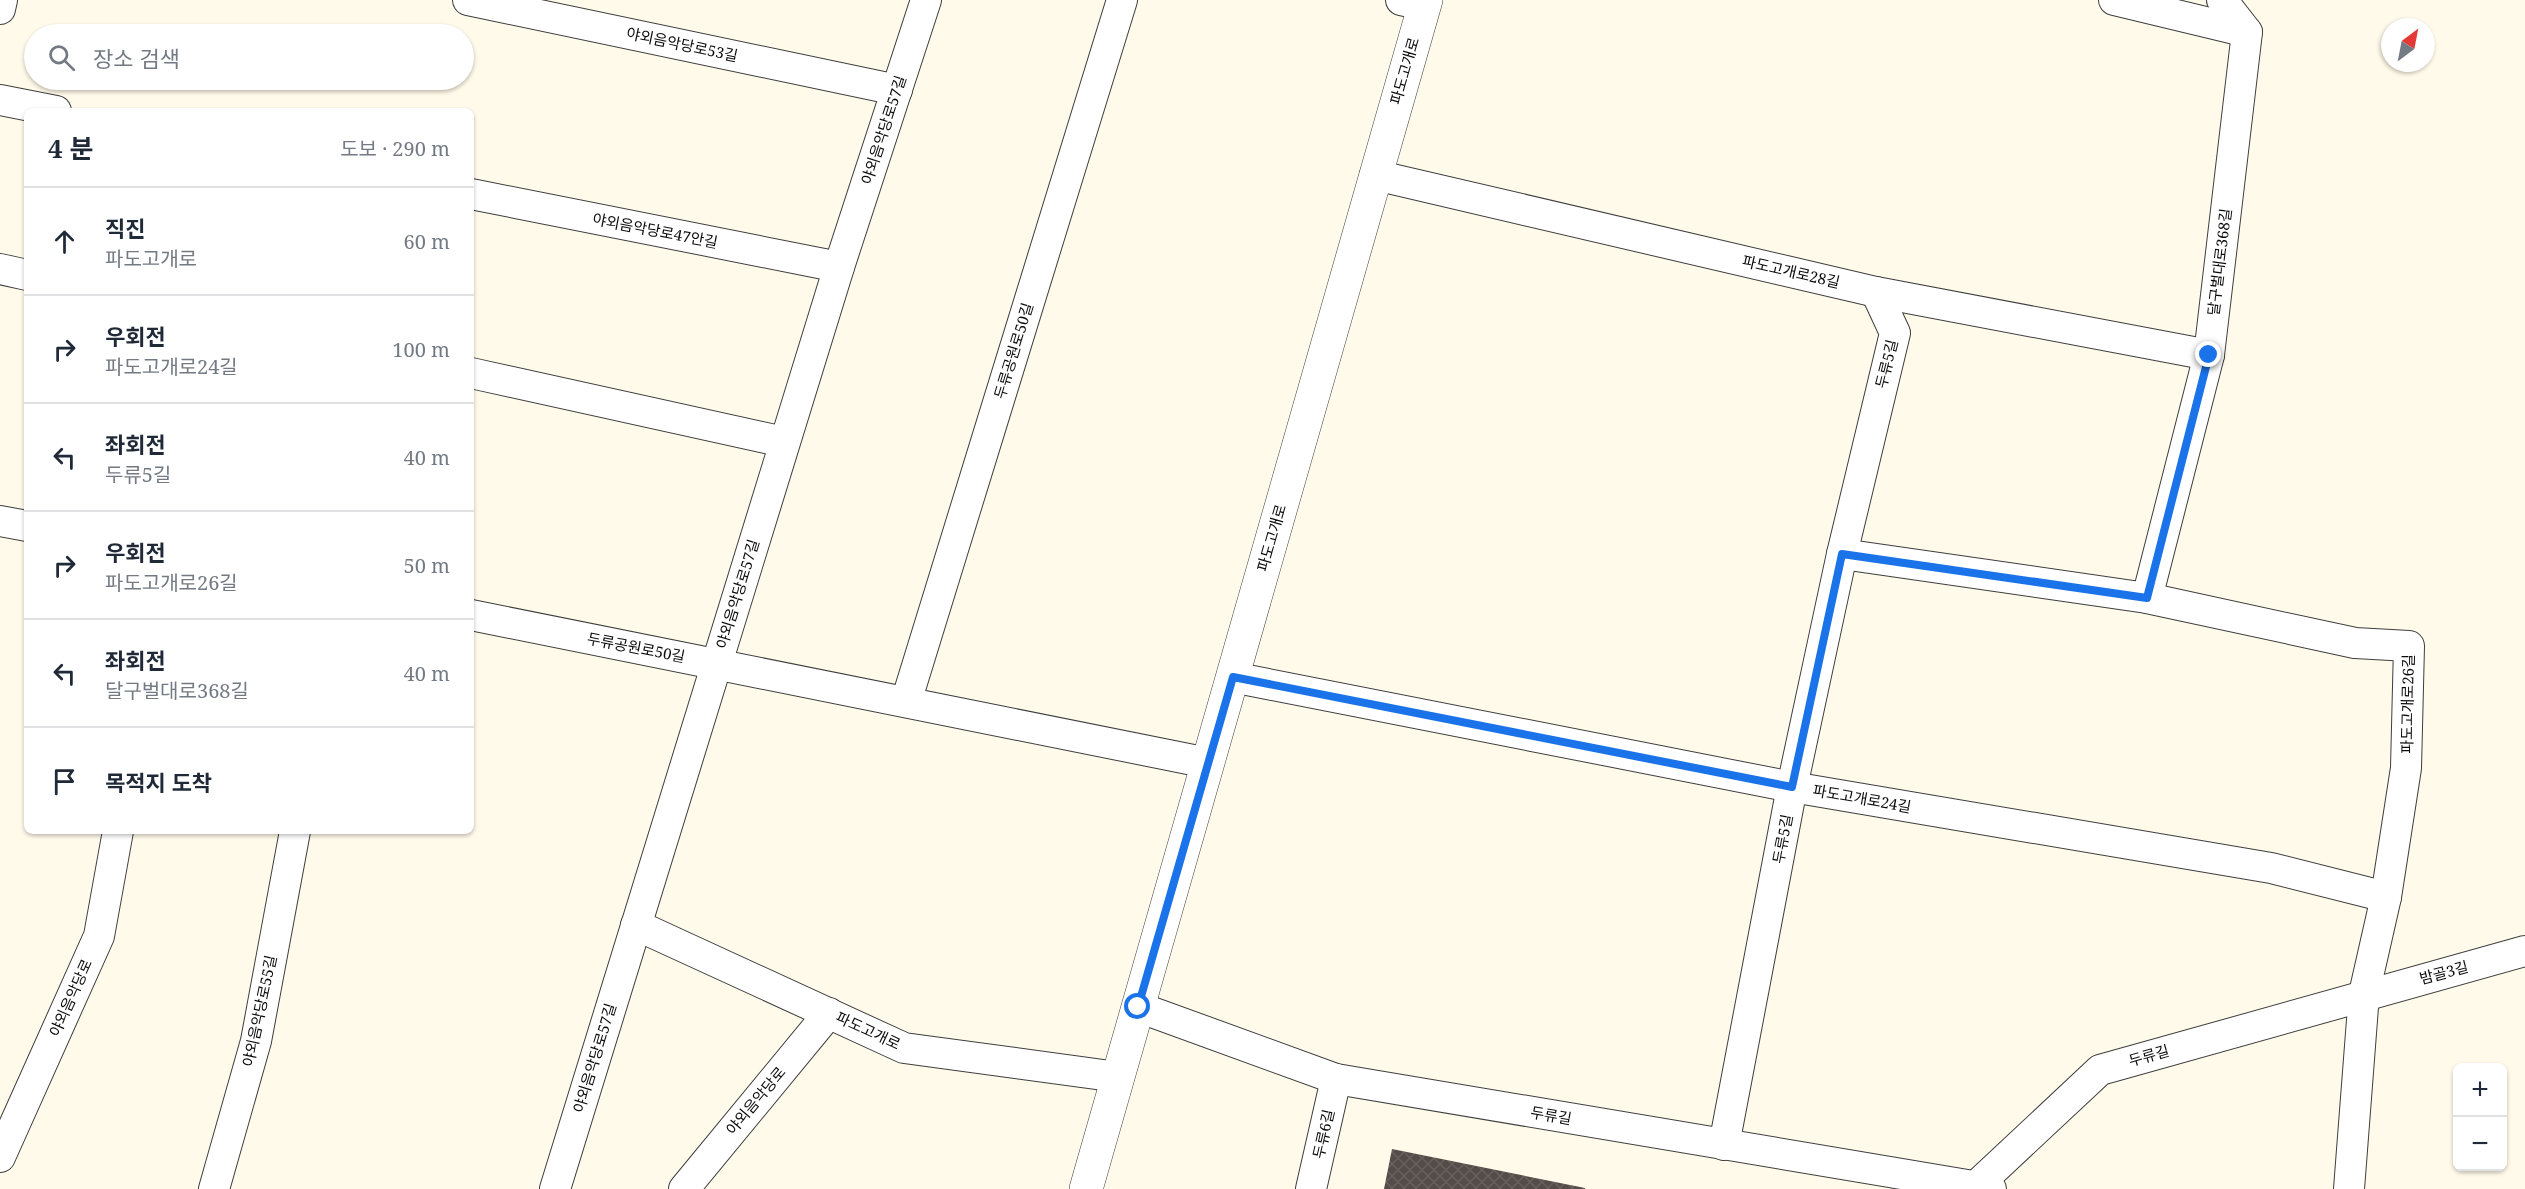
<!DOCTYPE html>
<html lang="ko">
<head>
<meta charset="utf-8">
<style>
  body { margin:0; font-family:"Noto Serif","Noto Sans KR",serif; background:#f6f6f7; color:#1f2937 }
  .controls { position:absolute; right:18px; bottom:18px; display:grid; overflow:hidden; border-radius:9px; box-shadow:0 2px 4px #0004 }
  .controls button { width:54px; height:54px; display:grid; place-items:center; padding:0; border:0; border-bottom:2px solid #e0e1e3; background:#fff; color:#1f2937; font:30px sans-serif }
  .compass { position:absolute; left:2381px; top:18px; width:54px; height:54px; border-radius:50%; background:#fff; box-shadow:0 2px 4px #0004; rotate:32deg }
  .stop { position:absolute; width:18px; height:18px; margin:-14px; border:4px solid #1a73e8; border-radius:50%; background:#fff }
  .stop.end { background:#1a73e8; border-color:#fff; box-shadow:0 2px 6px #0008 }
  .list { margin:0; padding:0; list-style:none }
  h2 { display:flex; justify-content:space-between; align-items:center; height:78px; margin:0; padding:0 24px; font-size:26px }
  h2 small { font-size:20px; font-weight:400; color:#747a83 }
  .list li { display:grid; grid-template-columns:39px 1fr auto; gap:18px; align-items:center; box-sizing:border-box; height:108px; padding:0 24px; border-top:2px solid #e0e1e3 }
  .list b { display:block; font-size:22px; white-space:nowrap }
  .list p { margin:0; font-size:20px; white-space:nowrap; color:#747a83 }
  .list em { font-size:20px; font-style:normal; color:#747a83 }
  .icon { flex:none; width:33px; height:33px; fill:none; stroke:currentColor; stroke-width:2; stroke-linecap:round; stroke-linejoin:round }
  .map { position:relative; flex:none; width:2525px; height:1189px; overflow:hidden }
  .search { position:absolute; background:#fff; box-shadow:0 2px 4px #0004; left:24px; top:24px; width:450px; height:66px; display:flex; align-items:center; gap:15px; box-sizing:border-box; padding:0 21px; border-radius:33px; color:#747a83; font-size:22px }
  .panel { position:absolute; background:#fff; box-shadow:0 2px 4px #0004; left:24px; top:108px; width:450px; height:726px; border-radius:9px }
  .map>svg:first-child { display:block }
  .building { fill:url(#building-cross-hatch) }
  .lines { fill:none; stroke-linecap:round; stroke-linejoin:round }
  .minor-casing { stroke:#3e3e3e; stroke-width:32 }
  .tertiary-casing { stroke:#3e3e3e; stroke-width:34 }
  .minor { stroke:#fff; stroke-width:30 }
  .tertiary { stroke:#fff; stroke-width:33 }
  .route { stroke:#1a73e8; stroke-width:8 }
  .labels { text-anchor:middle; stroke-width:6; stroke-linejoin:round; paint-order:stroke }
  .street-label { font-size:15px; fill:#0b0b0b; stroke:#fff }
</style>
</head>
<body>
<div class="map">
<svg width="2525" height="1189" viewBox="0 0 2525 1189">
  <defs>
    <pattern id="building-cross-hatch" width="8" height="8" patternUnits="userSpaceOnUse" patternTransform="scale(1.5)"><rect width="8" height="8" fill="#534c48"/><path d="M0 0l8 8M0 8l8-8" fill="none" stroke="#67615e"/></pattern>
  </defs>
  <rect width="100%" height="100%" fill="#fffae9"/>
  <path class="building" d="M1392,1149L1585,1188V1189H1384Z"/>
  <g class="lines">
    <defs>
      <g id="minor">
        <path d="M468,0L897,90"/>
        <path d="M1401,0L1424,5"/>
        <path d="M2114,0L2247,32"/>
        <path d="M0,9L2,0"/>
        <path d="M0,100L56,111"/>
        <path d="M1375,175L1876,292L2209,355"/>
        <path d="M471,194L839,267"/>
        <path d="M0,269L27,275"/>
        <path d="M471,373L784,442"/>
        <path d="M0,521L27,526"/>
        <path d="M1842,554L2147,598L2355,643L2409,646L2406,768L2386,897L2364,994L2349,1189"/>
        <path d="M2147,598L2209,355L2247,32L2222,0"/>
        <path d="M471,615L1208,763"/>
        <path d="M1232,677L1792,787L2271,868L2386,897"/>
        <path d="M906,702L1122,0"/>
        <path d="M636,925L904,1048L1118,1077"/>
        <path d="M1138,1007L1336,1079L1991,1189"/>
        <path d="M1724,1145L1792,787L1842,554L1895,333L1876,292"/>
        <path d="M0,1157L99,936L118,831"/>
        <path d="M1974,1188L2100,1070L2525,951"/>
        <path d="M214,1189L256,1041L295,831"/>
        <path d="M555,1189L839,267L926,0"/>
        <path d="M684,1189L829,1013"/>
        <path d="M1311,1189L1336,1079"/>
      </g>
      <path id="tertiary" d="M1086,1189L1426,0"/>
    </defs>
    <use href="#minor" class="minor-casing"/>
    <use href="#tertiary" class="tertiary-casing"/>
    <use href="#minor" class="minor"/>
    <use href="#tertiary" class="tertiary"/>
  </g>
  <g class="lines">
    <path class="route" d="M1138,1007L1233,677L1792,787L1842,554L2147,598L2209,355"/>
  </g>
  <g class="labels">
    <g class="street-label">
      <text transform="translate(682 45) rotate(12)" y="5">야외음악당로53길</text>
      <text transform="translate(1405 71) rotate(-74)" y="5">파도고개로</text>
      <text transform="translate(884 130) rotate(-72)" y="5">야외음악당로57길</text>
      <text transform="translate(655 231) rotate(11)" y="5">야외음악당로47안길</text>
      <text transform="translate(2220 262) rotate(-83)" y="5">달구벌대로368길</text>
      <text transform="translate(1791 272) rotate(13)" y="5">파도고개로28길</text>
      <text transform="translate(1014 351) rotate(-73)" y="5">두류공원로50길</text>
      <text transform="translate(1887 364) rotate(-76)" y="5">두류5길</text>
      <text transform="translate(1272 538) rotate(-74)" y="5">파도고개로</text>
      <text transform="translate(738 594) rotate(-73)" y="5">야외음악당로57길</text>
      <text transform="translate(636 648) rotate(11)" y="5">두류공원로50길</text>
      <text transform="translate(2408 704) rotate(-89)" y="5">파도고개로26길</text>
      <text transform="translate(1862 799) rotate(10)" y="5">파도고개로24길</text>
      <text transform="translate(1783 839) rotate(-79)" y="5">두류5길</text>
      <text transform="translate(2444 973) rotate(-15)" y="5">밤골3길</text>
      <text transform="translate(71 998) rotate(-66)" y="5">야외음악당로</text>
      <text transform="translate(260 1011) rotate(-78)" y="5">야외음악당로55길</text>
      <text transform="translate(868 1031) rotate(25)" y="5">파도고개로</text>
      <text transform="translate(2149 1056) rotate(-16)" y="5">두류길</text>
      <text transform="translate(595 1058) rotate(-73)" y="5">야외음악당로57길</text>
      <text transform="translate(756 1101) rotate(-50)" y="5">야외음악당로</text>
      <text transform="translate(1551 1116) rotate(10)" y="5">두류길</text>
      <text transform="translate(1324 1134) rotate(-77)" y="5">두류6길</text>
    </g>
  </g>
</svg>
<div class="controls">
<button>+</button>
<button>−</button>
</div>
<svg class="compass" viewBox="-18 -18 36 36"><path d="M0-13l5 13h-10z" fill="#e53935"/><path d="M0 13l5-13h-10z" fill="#747a83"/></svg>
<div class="stop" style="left:1138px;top:1007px"></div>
<div class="stop end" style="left:2209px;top:355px"></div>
<div class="search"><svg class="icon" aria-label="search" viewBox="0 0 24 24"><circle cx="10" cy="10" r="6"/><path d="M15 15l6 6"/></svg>장소 검색</div>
<section class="panel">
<h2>4 분<small>도보 · 290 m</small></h2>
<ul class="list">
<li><svg class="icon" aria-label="ahead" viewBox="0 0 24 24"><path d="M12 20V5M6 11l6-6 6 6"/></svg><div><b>직진</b><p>파도고개로</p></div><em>60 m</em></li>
<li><svg class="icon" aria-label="right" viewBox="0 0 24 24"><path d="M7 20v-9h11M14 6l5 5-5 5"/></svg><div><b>우회전</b><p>파도고개로24길</p></div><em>100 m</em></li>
<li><svg class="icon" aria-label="left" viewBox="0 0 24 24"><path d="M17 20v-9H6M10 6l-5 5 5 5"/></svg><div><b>좌회전</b><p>두류5길</p></div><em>40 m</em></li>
<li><svg class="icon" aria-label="right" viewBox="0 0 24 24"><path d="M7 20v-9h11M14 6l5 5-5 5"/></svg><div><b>우회전</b><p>파도고개로26길</p></div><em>50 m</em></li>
<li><svg class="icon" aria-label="left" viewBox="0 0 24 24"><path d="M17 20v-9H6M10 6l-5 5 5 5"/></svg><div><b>좌회전</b><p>달구벌대로368길</p></div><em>40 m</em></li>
<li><svg class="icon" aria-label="arrive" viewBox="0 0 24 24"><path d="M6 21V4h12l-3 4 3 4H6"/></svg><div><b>목적지 도착</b></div></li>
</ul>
</section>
</div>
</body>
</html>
